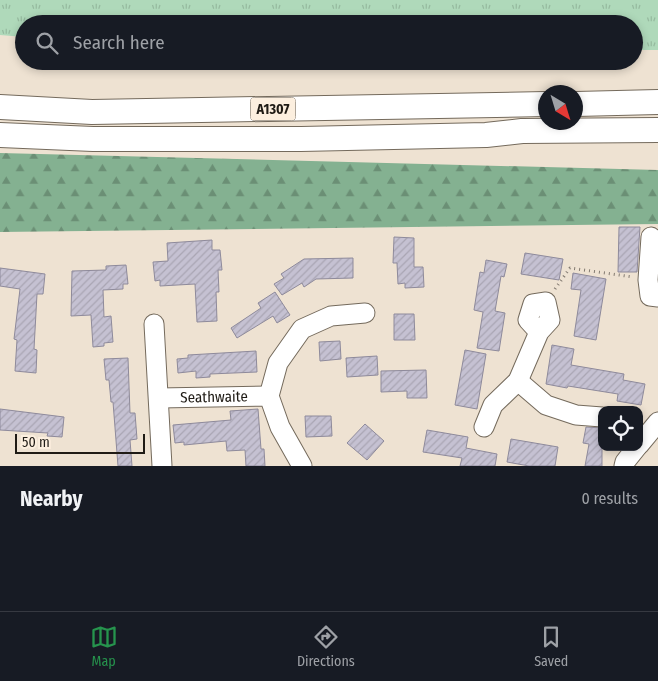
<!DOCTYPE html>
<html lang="en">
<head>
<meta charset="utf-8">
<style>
  body { margin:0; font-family:"Fira Sans Condensed",sans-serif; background:#242831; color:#f1f3f6 }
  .controls { position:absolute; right:15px; bottom:15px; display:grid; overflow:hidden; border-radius:10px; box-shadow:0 2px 8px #0003 }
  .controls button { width:45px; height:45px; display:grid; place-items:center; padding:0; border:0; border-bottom:1px solid #363941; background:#171b24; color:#f1f3f6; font:25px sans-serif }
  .compass { position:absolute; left:538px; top:85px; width:45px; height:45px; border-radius:50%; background:#171b24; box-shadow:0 2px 8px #0003; rotate:142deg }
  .scale { position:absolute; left:15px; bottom:12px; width:130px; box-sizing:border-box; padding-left:5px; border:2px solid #1f1b15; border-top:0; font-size:14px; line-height:18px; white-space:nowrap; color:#1f1b15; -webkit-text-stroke:4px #fcefdf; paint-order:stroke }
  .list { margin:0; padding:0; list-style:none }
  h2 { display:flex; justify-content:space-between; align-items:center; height:65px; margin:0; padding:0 20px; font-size:21px }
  h2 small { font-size:16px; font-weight:400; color:#9ea1a6 }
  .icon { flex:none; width:28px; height:28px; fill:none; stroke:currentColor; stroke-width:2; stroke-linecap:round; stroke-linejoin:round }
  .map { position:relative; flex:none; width:658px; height:466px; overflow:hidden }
  .search { position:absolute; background:#171b24; box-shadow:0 2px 8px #0003; left:15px; right:15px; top:15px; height:55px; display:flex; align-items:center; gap:12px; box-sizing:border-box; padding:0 18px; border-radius:28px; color:#9ea1a6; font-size:19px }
  .sheet { height:145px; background:#171b24 }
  nav { display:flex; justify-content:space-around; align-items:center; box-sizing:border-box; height:70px; border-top:1px solid #363941; background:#171b24; font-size:14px; color:#9ea1a6 }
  nav a { display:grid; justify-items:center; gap:2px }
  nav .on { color:#26944d }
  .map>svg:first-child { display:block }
  .grass { fill:url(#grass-tufts) }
  .forest { fill:url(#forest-firs) }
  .building { fill:url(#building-hatch); stroke:#8e8a9b }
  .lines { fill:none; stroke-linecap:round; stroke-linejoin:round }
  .minor-casing { stroke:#746a5c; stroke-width:21 }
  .major-casing { stroke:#746a5c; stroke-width:26 }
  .path { stroke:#827a70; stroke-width:3; stroke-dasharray:1 4; stroke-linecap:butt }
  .minor { stroke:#fff; stroke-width:19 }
  .major { stroke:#fff; stroke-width:24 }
  .labels { text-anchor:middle; stroke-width:4; stroke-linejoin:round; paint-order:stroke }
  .shield { fill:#fcefdf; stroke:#615b52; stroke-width:1 }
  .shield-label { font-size:14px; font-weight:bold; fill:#1f1b15 }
  .street-label { font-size:15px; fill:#1f1b15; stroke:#fcefdf }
</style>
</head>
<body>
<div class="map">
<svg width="658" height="466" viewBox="0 0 658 466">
  <defs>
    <pattern id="grass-tufts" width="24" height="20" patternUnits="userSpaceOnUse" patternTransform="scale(1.25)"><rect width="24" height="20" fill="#afd9ba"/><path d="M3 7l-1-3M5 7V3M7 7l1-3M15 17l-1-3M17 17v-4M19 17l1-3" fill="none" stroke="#96ba9f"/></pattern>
    <pattern id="forest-firs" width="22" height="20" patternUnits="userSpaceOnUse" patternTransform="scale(1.25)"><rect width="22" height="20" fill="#84b191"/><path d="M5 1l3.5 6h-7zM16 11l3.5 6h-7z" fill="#6b8f75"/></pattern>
    <pattern id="building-hatch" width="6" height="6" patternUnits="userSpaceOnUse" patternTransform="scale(1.25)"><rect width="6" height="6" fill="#c5c1d2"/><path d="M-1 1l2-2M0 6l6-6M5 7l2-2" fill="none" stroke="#a9a5b3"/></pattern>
  </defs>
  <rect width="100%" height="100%" fill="#eee2d2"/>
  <path class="grass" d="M0,0H658V50H634V24H24V37L0,35Z"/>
  <path class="forest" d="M0,153L658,170V224L0,232Z"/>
  <g class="building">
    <path d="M619,227H640L637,272H618Z"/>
    <path d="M394,237L414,238V267H423L424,287L405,288V283L398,284L397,263H393Z"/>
    <path d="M212,240V250H220L222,270H218L219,292H216L217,321L197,322L195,284L160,286V280L155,281L153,262L168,261L167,243Z"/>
    <path d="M525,253L563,259L559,280L521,274Z"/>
    <path d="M353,258V278L316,279L304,287L302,283L282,295L274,284L284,278L281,274L304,259Z"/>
    <path d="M486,260L507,264L504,277L501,276L495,311L505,313L499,351L477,348L483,312L474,310L480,272L484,273Z"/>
    <path d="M126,265L128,284H123V289L103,290L104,317L111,316L113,342L104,343V346L93,347L91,315L71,316L72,271L106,270V266Z"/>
    <path d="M0,268L45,274L43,294H37L34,349L37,350L36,373L15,371L17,340L14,339L20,289L0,286Z"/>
    <path d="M573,273L606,279L596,340L574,336L581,290L571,289Z"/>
    <path d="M275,292L290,315L277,323L273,316L237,338L231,328L261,308L258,303Z"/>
    <path d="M394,314H414L415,340H394Z"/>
    <path d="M340,341L341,359L320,361L319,342Z"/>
    <path d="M552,345L574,349L571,365L624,374L623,380L645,384L641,405L617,401L618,394L568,386L567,388L546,384Z"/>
    <path d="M465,350L486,354L477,409L455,405Z"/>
    <path d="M256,351L257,372L210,374V377L196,378V371L178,373L177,359L188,358V355Z"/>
    <path d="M377,356L378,375L347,377L346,358Z"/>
    <path d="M128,358L130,413H135L137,439L130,440L132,466H118L113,402H111L109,380H106L104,359Z"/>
    <path d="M426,370L427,398H407V391L381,392V371Z"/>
    <path d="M0,409L64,417L62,437L47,436L48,433L0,430Z"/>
    <path d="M258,409L261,449H264L265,466H246L245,450L227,451L226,441L184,445V442L175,443L173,425L231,420L230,411Z"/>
    <path d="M305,416H331L332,436L306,437Z"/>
    <path d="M365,424L384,441L367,460L347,443Z"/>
    <path d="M586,427L602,428V466H585L589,444L583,443Z"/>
    <path d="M427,430L468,437L466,448L497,454L495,466H460L462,458L423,452Z"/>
    <path d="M511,439L558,447L555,466H529L507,462Z"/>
  </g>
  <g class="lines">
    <defs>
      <g id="minor">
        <path d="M651,237L648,280L650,296L658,297"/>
        <path d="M154,324L162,466"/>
        <path d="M518,381L546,405L576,415L602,417"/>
        <path d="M269,396L278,363L302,329L331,316L365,313"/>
        <path id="s1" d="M159,398L269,396L280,427L302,466"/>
        <path d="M484,427L493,405L518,381L539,332L550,320L546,302L533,304L528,320L539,332"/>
        <path d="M639,445L658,422"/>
        <path d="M624,466L625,462L637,447"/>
      </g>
      <g id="major">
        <path d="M576,104L658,102"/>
        <path d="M0,107L92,112L546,104"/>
        <path d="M0,135L93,139H301L486,135L522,131L658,130"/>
      </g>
    </defs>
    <use href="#minor" class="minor-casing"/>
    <use href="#major" class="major-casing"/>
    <path class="path" d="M555,289L570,268L633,277"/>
    <use href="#minor" class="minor"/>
    <use href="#major" class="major"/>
  </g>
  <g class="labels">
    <rect class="shield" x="250.5" y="97.5" width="45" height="23" rx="4"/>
    <g class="shield-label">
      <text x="273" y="114">A1307</text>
    </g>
    <g class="street-label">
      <text dy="5" stroke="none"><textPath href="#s1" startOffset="55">Seathwaite</textPath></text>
    </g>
  </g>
</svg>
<div class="controls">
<button><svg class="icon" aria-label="locate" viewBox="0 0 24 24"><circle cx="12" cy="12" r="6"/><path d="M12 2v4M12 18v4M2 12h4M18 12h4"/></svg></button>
</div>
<svg class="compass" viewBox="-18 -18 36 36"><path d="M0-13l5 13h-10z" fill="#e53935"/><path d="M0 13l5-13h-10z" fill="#9ea1a6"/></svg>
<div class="scale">50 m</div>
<div class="search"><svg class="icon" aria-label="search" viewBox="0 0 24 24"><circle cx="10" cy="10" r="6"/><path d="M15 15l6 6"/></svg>Search here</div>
</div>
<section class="sheet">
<h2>Nearby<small>0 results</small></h2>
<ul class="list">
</ul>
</section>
<nav>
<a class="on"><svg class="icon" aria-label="map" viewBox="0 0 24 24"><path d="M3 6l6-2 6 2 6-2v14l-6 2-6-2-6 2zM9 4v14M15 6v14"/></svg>Map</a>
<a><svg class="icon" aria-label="directions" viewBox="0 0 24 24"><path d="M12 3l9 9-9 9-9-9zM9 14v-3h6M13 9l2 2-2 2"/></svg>Directions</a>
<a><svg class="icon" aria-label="saved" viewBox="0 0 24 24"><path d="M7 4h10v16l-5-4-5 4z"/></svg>Saved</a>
</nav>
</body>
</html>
